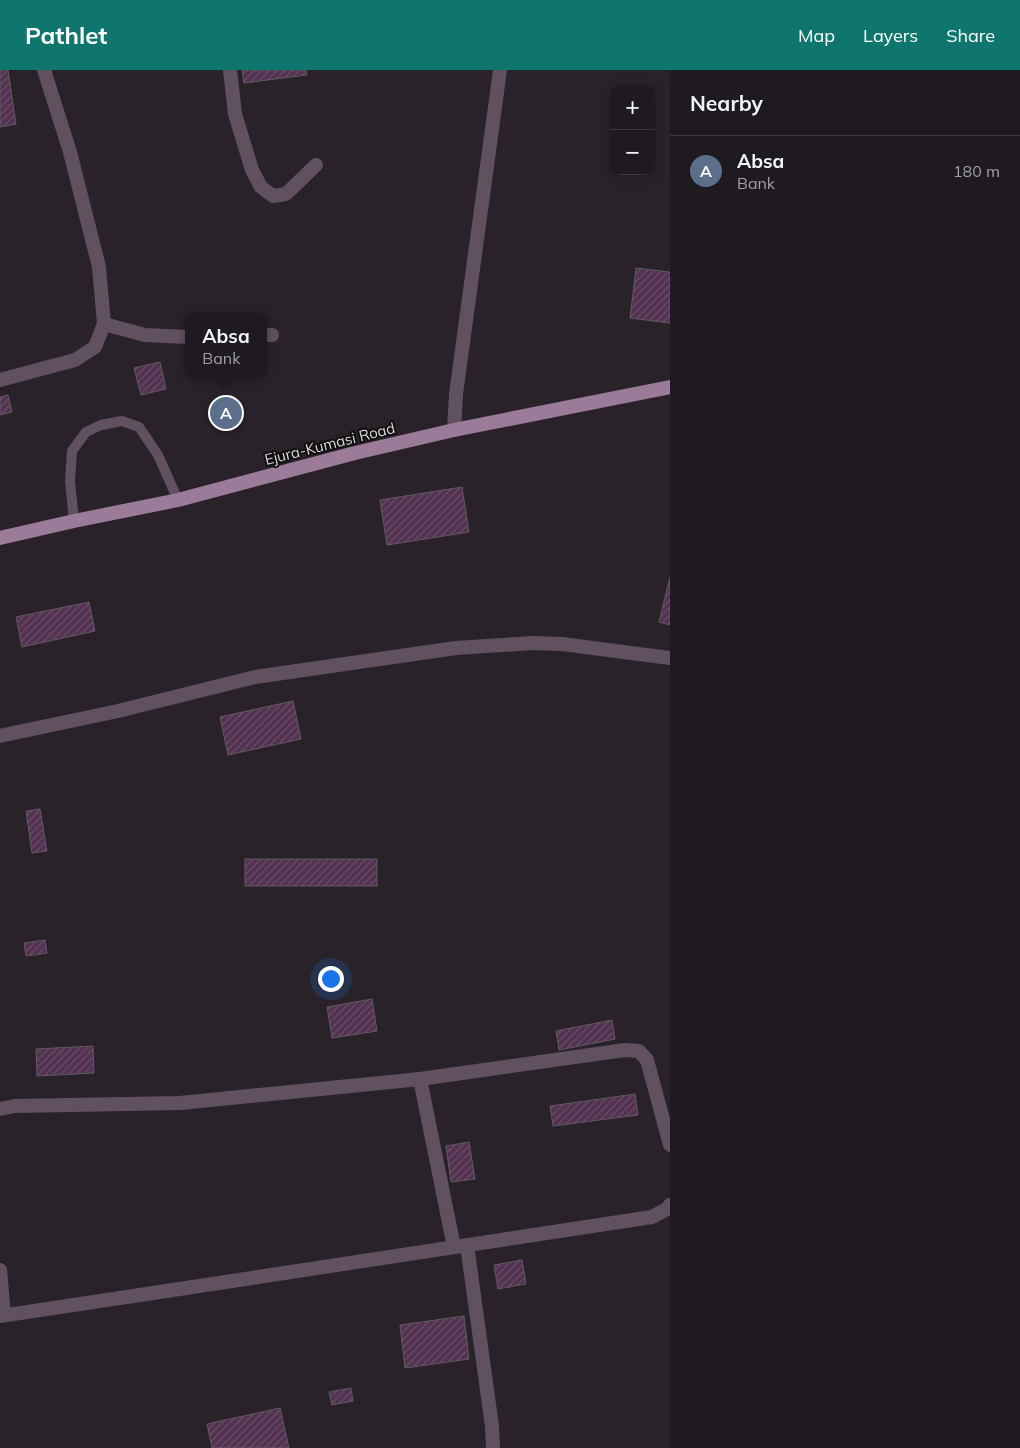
<!DOCTYPE html>
<html lang="en">
<head>
<meta charset="utf-8">
<style>
  body { margin:0; font-family:Mulish,sans-serif; background:#272328; color:#f1f3f6 }
  .controls { position:absolute; right:15px; top:15px; display:grid; overflow:hidden; border-radius:10px; box-shadow:0 2px 12px #0003 }
  .controls button { width:45px; height:45px; display:grid; place-items:center; padding:0; border:0; border-bottom:1px solid #3c383d; background:#1f1a1f; color:#f1f3f6; font:25px sans-serif }
  .you { position:absolute; left:330px; top:908px; width:18px; height:18px; margin:-12px; border:4px solid #fff; border-radius:50%; background:#1a73e8; box-shadow:0 0 0 8px #1a73e833 }
  .badge { display:grid; place-items:center; width:32px; height:32px; border-radius:50%; background:#0f766e; color:#fff; font-size:16px; font-weight:700 }
  .pin { position:absolute; translate:-50% -50%; border:2px solid #fff; box-shadow:0 1px 5px #0006 }
  .popup { position:absolute; left:185px; top:243px; width:82px; height:65px; box-sizing:border-box; display:grid; place-content:center; border-radius:10px; background:#1f1a1f; filter:drop-shadow(0 1px 4px #0005); font-size:16px; white-space:nowrap; color:#a1a1a4 }
  .popup b { font-size:19px; color:#f1f3f6 }
  .popup::after { content:''; position:absolute; left:50%; top:100%; margin-left:-10px; border:10px solid transparent; border-top-color:#1f1a1f }
  .list { margin:0; padding:0; list-style:none }
  h2 { display:flex; justify-content:space-between; align-items:center; height:65px; margin:0; padding:0 20px; font-size:21px }
  h2 small { font-size:16px; font-weight:400; color:#a1a1a4 }
  .list li { display:grid; grid-template-columns:32px 1fr auto; gap:15px; align-items:center; box-sizing:border-box; height:70px; padding:0 20px; border-top:1px solid #3c383d }
  .list b { display:block; font-size:19px; white-space:nowrap }
  .list p { margin:0; font-size:16px; white-space:nowrap; color:#a1a1a4 }
  .list em { font-size:16px; font-style:normal; color:#a1a1a4 }
  .map { position:relative; flex:none; width:670px; height:1378px; overflow:hidden }
  header { display:flex; align-items:center; gap:30px; box-sizing:border-box; height:70px; padding:0 25px; background:#0f766e; color:#fff }
  header strong { font-size:24px }
  nav { display:flex; gap:28px; margin-inline-start:auto; font-size:18px }
  main { display:flex }
  aside { flex:1; background:#1f1a1f }
  .map>svg:first-child { display:block }
  .building { fill:url(#building-hatch); stroke:#615a60 }
  .lines { fill:none; stroke-linecap:round; stroke-linejoin:round }
  .service { stroke:#615160; stroke-width:10 }
  .minor { stroke:#615160; stroke-width:14 }
  .primary { stroke:#9c7b9a; stroke-width:14 }
  .labels { text-anchor:middle; stroke-width:4; stroke-linejoin:round; paint-order:stroke }
  .street-label { font-size:15px; fill:#dbd7db; stroke:#100e10 }
</style>
</head>
<body>
<header>
<strong>Pathlet</strong>
<nav><a>Map</a><a>Layers</a><a>Share</a></nav>
</header>
<main>
<div class="map">
<svg width="670" height="1378" viewBox="0 0 670 1378">
  <defs>
    <pattern id="building-hatch" width="6" height="6" patternUnits="userSpaceOnUse" patternTransform="scale(1.25)"><rect width="6" height="6" fill="#533151"/><path d="M-1 1l2-2M0 6l6-6M5 7l2-2" fill="none" stroke="#6b4e69"/></pattern>
  </defs>
  <rect width="100%" height="100%" fill="#292329"/>
  <g class="building">
    <path d="M0,0H8L16,54L0,57Z"/>
    <path d="M242,0H306L307,5L244,13Z"/>
    <path d="M636,198L670,202V253L630,248Z"/>
    <path d="M160,292L166,319L141,325L134,298Z"/>
    <path d="M8,325L12,342L0,345V327Z"/>
    <path d="M462,417L469,462L387,475L380,430Z"/>
    <path d="M670,507V555L659,552Z"/>
    <path d="M89,532L95,561L22,577L16,547Z"/>
    <path d="M293,631L301,669L228,685L220,647Z"/>
    <path d="M40,739L47,781L32,783L26,741Z"/>
    <rect x="245" y="789" width="132" height="27"/>
    <path d="M45,870L47,883L26,886L24,873Z"/>
    <path d="M372,929L377,961L332,968L327,937Z"/>
    <path d="M612,950L615,969L559,980L556,961Z"/>
    <path d="M93,976L94,1003L37,1006L36,979Z"/>
    <path d="M635,1024L638,1045L553,1056L550,1036Z"/>
    <path d="M469,1072L475,1109L451,1112L446,1076Z"/>
    <path d="M522,1190L526,1214L498,1219L494,1195Z"/>
    <path d="M464,1246L469,1289L405,1298L400,1255Z"/>
    <path d="M351,1318L353,1331L332,1335L329,1322Z"/>
    <path d="M280,1338L289,1378H212L207,1354Z"/>
  </g>
  <g class="lines">
    <path class="service" d="M74,451L70,411L72,381L86,362L101,355L122,351L139,357L158,385L178,430"/>
    <g class="minor">
      <path d="M230,0L235,44L252,100L261,117L273,126L286,124L316,95"/>
      <path d="M104,254L145,265L188,267"/>
      <path d="M264,265H272"/>
      <path d="M0,310L75,290L95,277L104,254L99,197L70,82L44,0"/>
      <path d="M454,360L456,324L500,0"/>
      <path d="M0,666L118,641L255,607L456,578L533,573L562,574L670,588"/>
      <path d="M420,1009L454,1177"/>
      <path d="M0,1039L15,1036L180,1033L420,1009L625,980L639,981L647,990L670,1075"/>
      <path d="M467,1175L492,1356L493,1378"/>
      <path d="M0,1200L4,1245"/>
      <path d="M0,1246L153,1223L652,1147L667,1139L670,1135"/>
    </g>
    <path class="primary" d="M0,468L74,451L178,430L355,383L454,360L670,317"/>
  </g>
  <g class="labels">
    <g class="street-label">
      <text transform="translate(330 374) rotate(-14)" y="5">Ejura-Kumasi Road</text>
    </g>
  </g>
</svg>
<div class="controls">
<button>+</button>
<button>−</button>
</div>
<div class="you"></div>
<div class="pin badge" style="left:226px;top:343px;background:#5c6f8a">A</div>
<div class="popup"><b>Absa</b>Bank</div>
</div>
<aside>
<h2>Nearby<small></small></h2>
<ul class="list">
<li><span class="badge" style="background:#5c6f8a">A</span><div><b>Absa</b><p>Bank</p></div><em>180 m</em></li>
</ul>
</aside>
</main>
</body>
</html>
